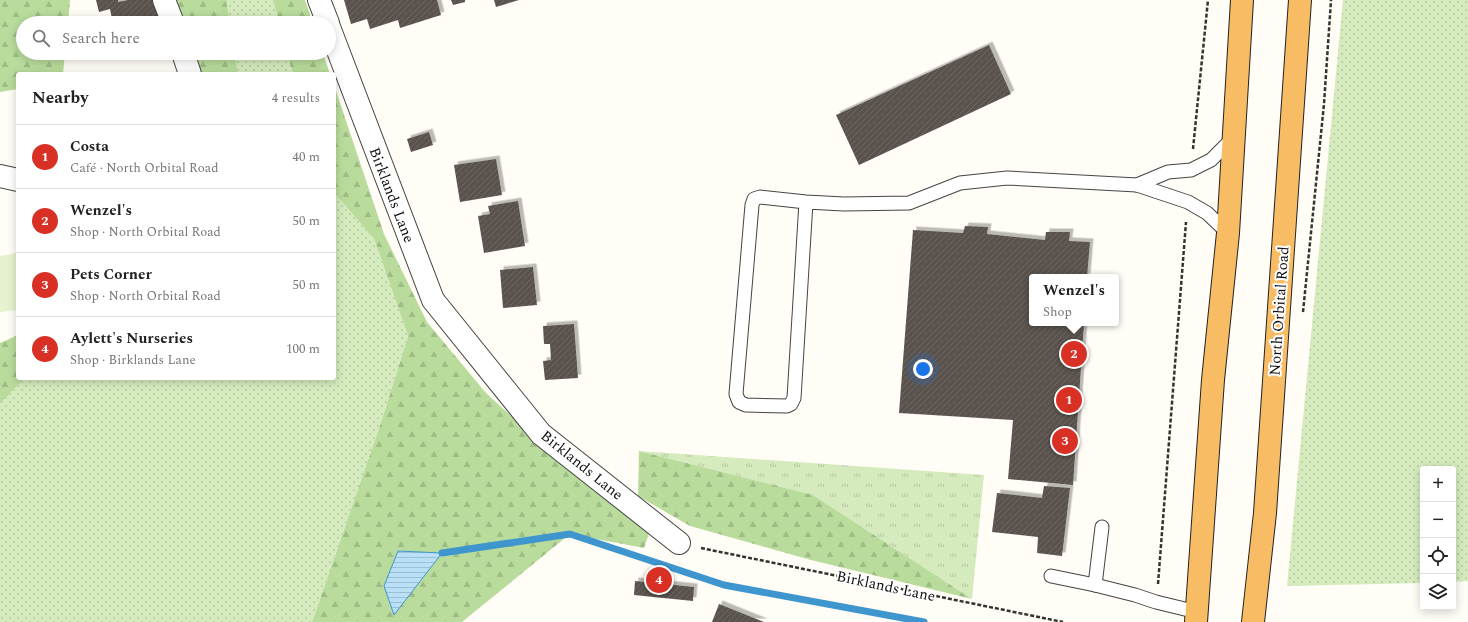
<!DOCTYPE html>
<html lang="en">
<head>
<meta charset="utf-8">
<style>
  body { margin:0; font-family:Spectral,serif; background:#f6f6f6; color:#222 }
  .controls { position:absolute; right:12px; bottom:12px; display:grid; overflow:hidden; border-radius:4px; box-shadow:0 2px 10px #0003 }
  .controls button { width:36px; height:36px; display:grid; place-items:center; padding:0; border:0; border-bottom:1px solid #e0e0e0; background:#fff; color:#222; font:20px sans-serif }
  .you { position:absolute; left:923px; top:369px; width:14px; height:14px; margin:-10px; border:3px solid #fff; border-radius:50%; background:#1a73e8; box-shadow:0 0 0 6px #1a73e833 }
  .badge { display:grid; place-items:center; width:26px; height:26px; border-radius:50%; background:#d93025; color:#fff; font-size:13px; font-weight:700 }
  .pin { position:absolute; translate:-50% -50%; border:2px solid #fff; box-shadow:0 1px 4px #0006 }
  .popup { position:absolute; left:1029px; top:274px; width:90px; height:52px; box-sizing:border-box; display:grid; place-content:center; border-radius:4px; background:#fff; filter:drop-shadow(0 1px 3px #0005); font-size:13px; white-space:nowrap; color:#767676 }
  .popup b { font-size:15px; color:#222 }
  .popup::after { content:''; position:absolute; left:50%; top:100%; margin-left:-8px; border:8px solid transparent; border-top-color:#fff }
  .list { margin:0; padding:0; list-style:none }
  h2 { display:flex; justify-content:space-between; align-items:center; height:52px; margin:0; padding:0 16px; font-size:17px }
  h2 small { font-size:13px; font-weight:400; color:#767676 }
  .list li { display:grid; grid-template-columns:26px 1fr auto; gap:12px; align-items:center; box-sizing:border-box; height:64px; padding:0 16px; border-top:1px solid #e0e0e0 }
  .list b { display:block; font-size:15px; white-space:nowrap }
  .list p { margin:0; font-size:13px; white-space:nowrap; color:#767676 }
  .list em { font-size:13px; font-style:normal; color:#767676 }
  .icon { flex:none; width:22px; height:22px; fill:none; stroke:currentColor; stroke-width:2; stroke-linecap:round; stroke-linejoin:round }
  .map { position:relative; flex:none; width:1468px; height:622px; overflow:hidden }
  .search { position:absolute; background:#fff; box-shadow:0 2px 10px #0003; left:16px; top:16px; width:320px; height:44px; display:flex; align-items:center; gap:10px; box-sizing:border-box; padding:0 14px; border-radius:22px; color:#767676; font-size:15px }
  .panel { position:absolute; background:#fff; box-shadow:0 2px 10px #0003; left:16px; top:72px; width:320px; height:308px; border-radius:4px }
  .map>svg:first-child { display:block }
  .grass { fill:url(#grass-tufts) }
  .forest { fill:url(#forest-firs) }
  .park { fill:url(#park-dots) }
  .pitch { fill:#e6f2cf }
  .water { fill:url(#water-rules); stroke:#3f96cf }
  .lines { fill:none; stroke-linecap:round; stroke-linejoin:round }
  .stream { stroke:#3f96cf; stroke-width:7 }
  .building { fill:url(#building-hatch); filter:url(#shadow) }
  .service-casing { stroke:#444; stroke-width:15 }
  .minor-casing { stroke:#444; stroke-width:24 }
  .trunk-casing { stroke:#222; stroke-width:24 }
  .path { stroke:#333; stroke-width:2.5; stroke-dasharray:4 2; stroke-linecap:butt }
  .service { stroke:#fff; stroke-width:13 }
  .minor { stroke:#fff; stroke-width:22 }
  .trunk { stroke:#f7bc64; stroke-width:22 }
  .labels { text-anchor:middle; stroke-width:4; stroke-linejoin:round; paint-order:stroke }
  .street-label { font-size:15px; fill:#111; stroke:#fff }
</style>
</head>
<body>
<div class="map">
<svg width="1468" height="622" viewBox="0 0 1468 622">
  <defs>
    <pattern id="grass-tufts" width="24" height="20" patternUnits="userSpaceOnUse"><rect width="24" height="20" fill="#d5ebbd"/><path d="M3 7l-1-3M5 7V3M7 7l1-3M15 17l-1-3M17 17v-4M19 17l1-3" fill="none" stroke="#b6c8a1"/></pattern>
    <pattern id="forest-firs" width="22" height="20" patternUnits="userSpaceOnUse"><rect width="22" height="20" fill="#b9dc9c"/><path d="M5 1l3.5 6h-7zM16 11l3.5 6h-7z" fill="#9ebc85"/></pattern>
    <pattern id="park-dots" width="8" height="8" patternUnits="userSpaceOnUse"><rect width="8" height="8" fill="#d5ebbd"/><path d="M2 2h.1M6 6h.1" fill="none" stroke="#b6c8a1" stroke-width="1.8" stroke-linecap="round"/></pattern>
    <pattern id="water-rules" width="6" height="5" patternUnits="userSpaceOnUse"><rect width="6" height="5" fill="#b9e0f7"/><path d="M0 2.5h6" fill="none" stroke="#9ebfd3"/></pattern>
    <pattern id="building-hatch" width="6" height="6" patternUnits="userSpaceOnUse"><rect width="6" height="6" fill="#5a524d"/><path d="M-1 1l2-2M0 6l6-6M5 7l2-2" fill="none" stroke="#6d6662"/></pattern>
    <filter id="shadow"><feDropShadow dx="3.5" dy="-3.5" stdDeviation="0" flood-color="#0004"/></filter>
  </defs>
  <rect width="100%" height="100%" fill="#fffdf5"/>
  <path class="grass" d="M639,451L984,475L972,599L813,495Z"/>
  <g class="forest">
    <path d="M0,0H70L68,23H23V53H65L63,74H18V89L0,92Z"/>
    <path d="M174,0H227L231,23H183Z"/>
    <path d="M273,0H305L313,23H279Z"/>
    <path d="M194,53H235L238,74H202Z"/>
    <path d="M287,53H323L330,74H293Z"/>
    <path d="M334,85L384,234L427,322L486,393L589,487L650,531L644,548L570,534L462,622H312L381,422L408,336L374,239L334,193Z"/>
    <path d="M18,335V378H25L0,404V343Z"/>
    <path d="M639,451L813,495L972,599L811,560L690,526L638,496Z"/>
  </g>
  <g class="park">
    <path d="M226,0H273L279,23H230Z"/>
    <path d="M1343,0H1468V581L1453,582V469H1423V583L1287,586Z"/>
    <path d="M234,53H287L293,74H238Z"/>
    <path d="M334,193L374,239L408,336L381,422L312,622H0V404L25,378H334Z"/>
  </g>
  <path class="pitch" d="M18,253V310L0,312V256Z"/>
  <path class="water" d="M398,551L442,553L394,615L384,586Z"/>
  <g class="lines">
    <path class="stream" d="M442,553L570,534L724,585L924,622"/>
  </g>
  <g class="building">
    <path d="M96,0H118V2L128,0H156L161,23H97L112,19L110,9L99,12Z"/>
    <path d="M344,0H437L441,15L400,28L398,20L370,29L367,19L351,24Z"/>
    <path d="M451,0H465V2L453,5Z"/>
    <path d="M494,0H519L496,7Z"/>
    <path d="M989,45L1011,94L859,165L836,115Z"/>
    <path d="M429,132L433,145L411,152L407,139Z"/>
    <path d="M496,159L502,195L460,202L454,165Z"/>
    <path d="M518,201L525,246L484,253L478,216L490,214L488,206Z"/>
    <path d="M965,226L988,227L987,234L1045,240L1046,232H1070L1069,241L1090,242L1087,277H1032V323H1084L1073,485L1008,479L1013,420L899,413L913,230L963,233Z"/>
    <path d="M533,267L537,305L503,308L500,270Z"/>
    <path d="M574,324L578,378L545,380L543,361L551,360L550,344H544L543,326Z"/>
    <path d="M1044,486L1070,488L1062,556L1037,553L1038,537L992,532L997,493L1042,498Z"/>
    <path d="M635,581L694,587L693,601L634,595Z"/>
    <path d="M719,604L764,622H712Z"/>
  </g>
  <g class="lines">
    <defs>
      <g id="service">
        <path d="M1137,185L1168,172L1191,170L1211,160L1233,138"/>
        <path d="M806,202L794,398L791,404L787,406L746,405L739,402L736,394L752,205L754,199L760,197L806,202L844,204L909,203L960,183L1007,178L1137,185L1188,202L1207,213L1228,233"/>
        <path d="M1051,576L1095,585L1135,595L1156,602L1197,612"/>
        <path d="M1095,585L1102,527"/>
      </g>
      <g id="minor">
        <path d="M164,0L173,23"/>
        <path d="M319,0L328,23"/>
        <path d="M329,27L433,300L541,434L679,543"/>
        <path d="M183,53L190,74"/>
        <path d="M0,176L18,180"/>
      </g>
      <g id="trunk">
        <path d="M1196,622L1213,380L1228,233L1242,0"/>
        <path d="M1253,622L1265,513L1300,0"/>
      </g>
    </defs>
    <use href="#service" class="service-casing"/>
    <use href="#minor" class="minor-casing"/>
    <use href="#trunk" class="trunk-casing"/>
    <g class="path">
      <path d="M1193,149L1208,0"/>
      <path d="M1303,312L1324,104L1331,0"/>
      <path d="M701,548L1063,622"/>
      <path d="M1158,584L1186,222"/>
    </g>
    <use href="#service" class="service"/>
    <use href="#minor" class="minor"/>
    <use href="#trunk" class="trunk"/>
  </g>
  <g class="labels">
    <g class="street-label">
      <text transform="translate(392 195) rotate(69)" y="5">Birklands Lane</text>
      <text transform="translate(1279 311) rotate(-86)" y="5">North Orbital Road</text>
      <text transform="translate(582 465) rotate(39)" y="5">Birklands Lane</text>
      <text transform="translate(886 586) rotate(12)" y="5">Birklands Lane</text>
    </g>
  </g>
</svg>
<div class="controls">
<button>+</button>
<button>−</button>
<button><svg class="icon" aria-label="locate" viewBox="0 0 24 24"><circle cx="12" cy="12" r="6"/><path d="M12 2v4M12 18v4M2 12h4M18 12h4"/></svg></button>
<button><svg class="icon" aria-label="layers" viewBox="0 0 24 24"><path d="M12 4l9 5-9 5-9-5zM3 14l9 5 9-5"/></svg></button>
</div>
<div class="you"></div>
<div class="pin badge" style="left:1069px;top:400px">1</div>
<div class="pin badge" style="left:1074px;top:354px">2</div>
<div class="popup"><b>Wenzel's</b>Shop</div>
<div class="pin badge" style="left:1065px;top:441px">3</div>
<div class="pin badge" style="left:659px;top:580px">4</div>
<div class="search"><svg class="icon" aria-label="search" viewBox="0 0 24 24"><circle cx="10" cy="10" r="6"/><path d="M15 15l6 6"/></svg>Search here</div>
<section class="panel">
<h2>Nearby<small>4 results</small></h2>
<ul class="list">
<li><span class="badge">1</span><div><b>Costa</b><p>Café · North Orbital Road</p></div><em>40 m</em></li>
<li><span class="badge">2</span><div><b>Wenzel's</b><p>Shop · North Orbital Road</p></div><em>50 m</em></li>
<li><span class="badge">3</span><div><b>Pets Corner</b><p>Shop · North Orbital Road</p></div><em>50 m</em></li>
<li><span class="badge">4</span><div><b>Aylett's Nurseries</b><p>Shop · Birklands Lane</p></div><em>100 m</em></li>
</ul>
</section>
</div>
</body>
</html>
